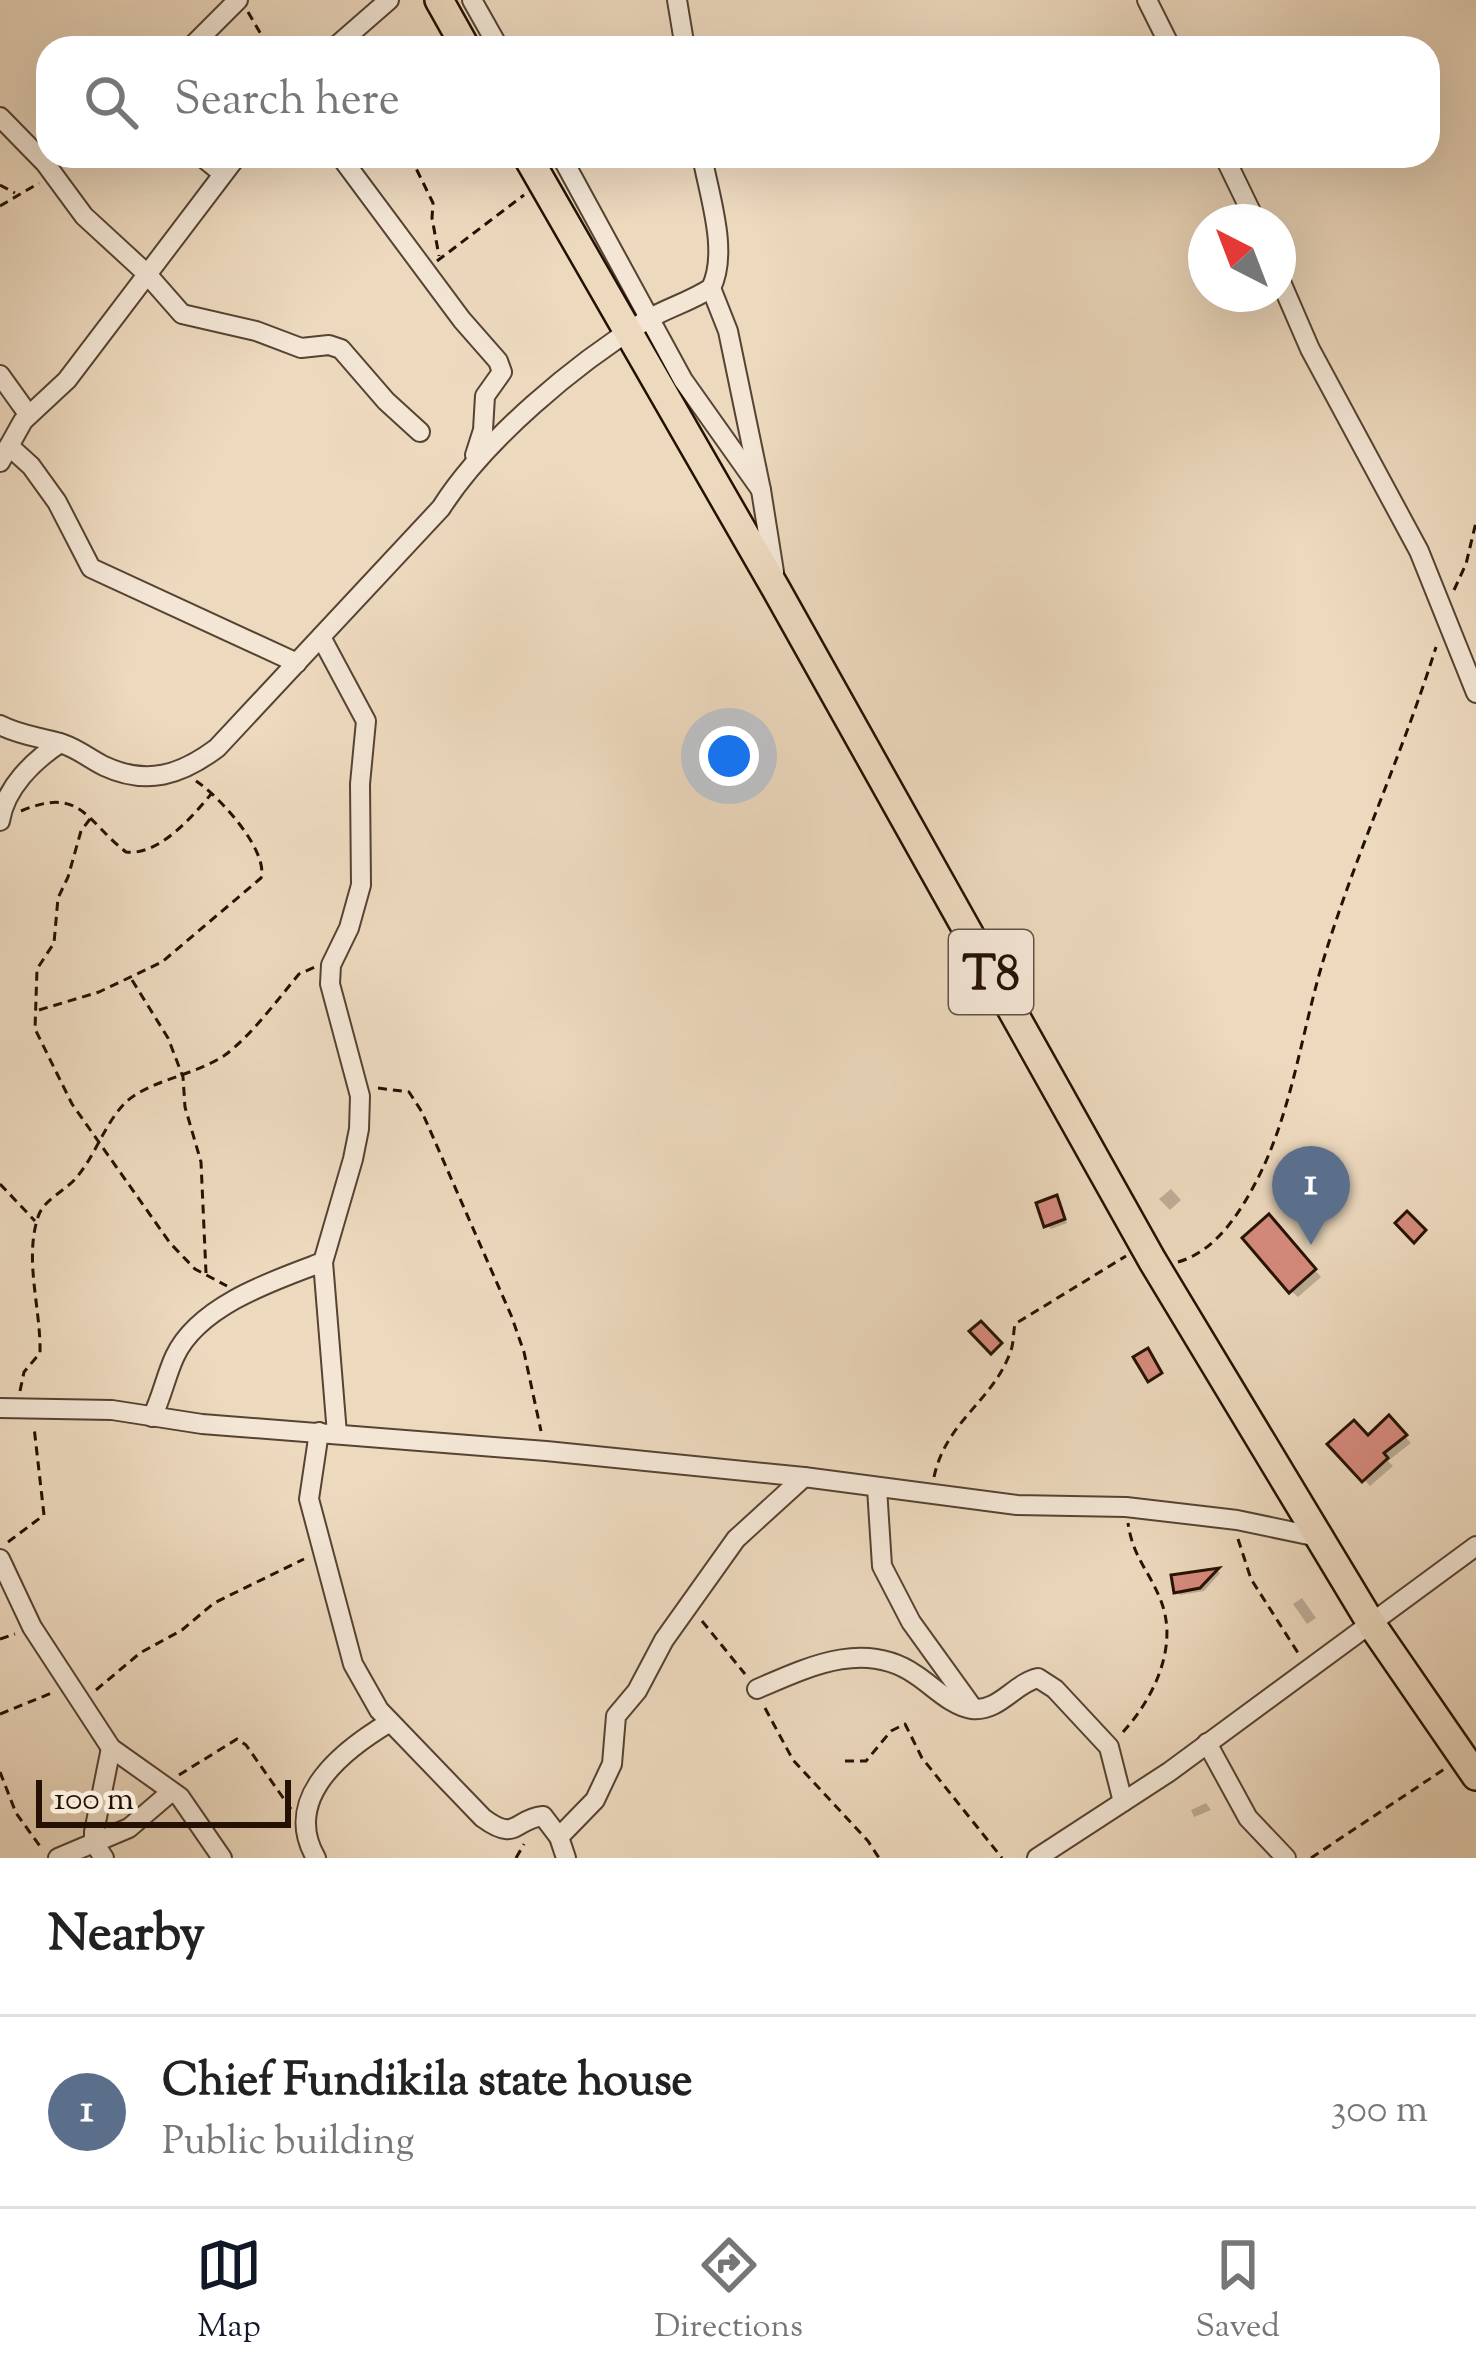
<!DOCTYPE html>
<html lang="en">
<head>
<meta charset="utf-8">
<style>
  body { margin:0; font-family:"Sorts Mill Goudy",serif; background:#f6f6f6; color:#222 }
  .compass { position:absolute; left:1188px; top:204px; width:108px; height:108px; border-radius:50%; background:#fff; box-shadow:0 12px 48px #0002; rotate:318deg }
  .scale { position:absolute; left:36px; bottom:30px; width:255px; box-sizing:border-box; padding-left:12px; border:6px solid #241103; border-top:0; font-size:33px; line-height:42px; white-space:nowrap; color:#241103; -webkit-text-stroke:9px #f3e6d5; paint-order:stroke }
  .you { position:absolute; left:729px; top:756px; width:42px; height:42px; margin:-30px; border:9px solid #fff; border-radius:50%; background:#1a73e8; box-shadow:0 0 0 18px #1a73e833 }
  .badge { display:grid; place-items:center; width:78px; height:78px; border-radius:50%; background:#111827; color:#fff; font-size:39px; font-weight:700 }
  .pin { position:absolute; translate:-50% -99px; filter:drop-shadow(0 3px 6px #0008) }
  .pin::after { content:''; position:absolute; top:63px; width:42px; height:36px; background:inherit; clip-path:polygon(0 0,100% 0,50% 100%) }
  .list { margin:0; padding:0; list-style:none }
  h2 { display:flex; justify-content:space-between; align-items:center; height:156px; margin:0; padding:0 48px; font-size:51px }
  h2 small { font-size:39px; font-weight:400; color:#767676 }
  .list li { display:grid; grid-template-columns:78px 1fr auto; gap:36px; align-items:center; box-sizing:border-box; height:192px; padding:0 48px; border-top:3px solid #e0e0e0 }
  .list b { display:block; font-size:45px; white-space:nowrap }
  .list p { margin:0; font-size:39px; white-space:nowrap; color:#767676 }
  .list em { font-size:39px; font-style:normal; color:#767676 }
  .icon { flex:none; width:66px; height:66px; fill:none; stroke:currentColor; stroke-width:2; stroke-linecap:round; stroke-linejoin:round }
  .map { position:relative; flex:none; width:1476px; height:1858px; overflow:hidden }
  .search { position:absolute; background:#fff; box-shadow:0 12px 48px #0002; left:36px; right:36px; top:36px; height:132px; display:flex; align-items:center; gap:30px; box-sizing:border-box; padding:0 42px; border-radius:36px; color:#767676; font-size:45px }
  .sheet { height:348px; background:#fff }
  nav { display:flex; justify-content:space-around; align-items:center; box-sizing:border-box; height:168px; border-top:3px solid #e0e0e0; background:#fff; font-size:33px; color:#767676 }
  nav a { display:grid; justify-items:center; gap:6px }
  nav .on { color:#111827 }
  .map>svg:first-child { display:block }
  .shadow { fill:#0003 }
  .building { fill:#d78b7e; stroke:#241103; stroke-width:3 }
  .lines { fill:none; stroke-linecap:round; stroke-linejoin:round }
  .minor-casing { stroke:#564332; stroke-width:22 }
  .highway-casing { stroke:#241103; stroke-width:32 }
  .path { stroke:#241103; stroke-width:3; stroke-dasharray:9 6; stroke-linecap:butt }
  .minor { stroke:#f3e6d5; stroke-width:18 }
  .highway { stroke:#edd9be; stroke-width:27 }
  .labels { text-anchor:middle; stroke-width:12; stroke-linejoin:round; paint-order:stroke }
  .shield { fill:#f3e6d5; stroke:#625142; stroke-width:3 }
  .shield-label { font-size:48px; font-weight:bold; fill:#241103 }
</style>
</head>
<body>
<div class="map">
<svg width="1476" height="1858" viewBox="0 0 1476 1858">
  <rect width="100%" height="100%" fill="#edd9be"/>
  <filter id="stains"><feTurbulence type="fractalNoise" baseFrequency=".00167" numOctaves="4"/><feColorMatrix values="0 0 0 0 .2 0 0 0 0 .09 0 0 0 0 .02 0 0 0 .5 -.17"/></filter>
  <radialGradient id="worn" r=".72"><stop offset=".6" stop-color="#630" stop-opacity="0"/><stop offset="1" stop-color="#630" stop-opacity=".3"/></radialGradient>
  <g class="shadow">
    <path d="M1171,1189L1181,1200L1170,1210L1159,1199Z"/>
    <path d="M1056,1199L1067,1223L1051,1229L1047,1225Z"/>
    <path d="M1276,1225L1321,1277L1298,1297L1291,1291Z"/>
    <path d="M1389,1419L1411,1443L1388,1461L1393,1466L1370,1486L1331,1444L1368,1439Z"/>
    <path d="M1217,1571L1220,1573L1204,1591L1180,1595L1177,1591L1175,1578Z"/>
    <path d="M1302,1598L1316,1618L1307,1624L1293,1604Z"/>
    <path d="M1206,1803L1211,1810L1194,1817L1191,1810Z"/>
  </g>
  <g class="building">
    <path d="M1057,1195L1065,1219L1044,1227L1036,1203Z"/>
    <path d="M1407,1211L1426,1230L1414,1243L1395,1223Z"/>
    <path d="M1269,1214L1316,1269L1289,1293L1242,1238Z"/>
    <path d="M981,1321L1002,1343L991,1354L969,1331Z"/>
    <path d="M1148,1348L1162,1373L1148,1382L1133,1357Z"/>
    <path d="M1389,1415L1407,1435L1384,1453L1388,1458L1362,1482L1327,1444L1354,1420L1368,1435Z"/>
    <path d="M1219,1568L1200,1588L1174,1593L1171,1575Z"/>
  </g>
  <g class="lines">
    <defs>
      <g id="minor">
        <path d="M472,0L499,48"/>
        <path d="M677,0L685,48"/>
        <path d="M1147,0L1171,48"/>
        <path d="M190,48L238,0"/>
        <path d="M334,48L389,0"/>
        <path d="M0,117L45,163L84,216L146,273L182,314L256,331L301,348L329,345L341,349L386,401L420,432"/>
        <path d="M201,156L222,173"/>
        <path d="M340,156L462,320L498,361L502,372L485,396L483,430L475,455"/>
        <path d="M561,156L683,380L761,490"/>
        <path d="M1224,156L1256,222"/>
        <path d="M1278,275L1310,349L1419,551L1476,693"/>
        <path d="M711,288L728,331L761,490L774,572"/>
        <path d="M0,375L28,414"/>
        <path d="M9,446L31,466L57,502L91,568L297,663"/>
        <path d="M0,462L23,421L67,380L237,156"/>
        <path d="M321,637L366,721L360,784L361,885L349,928L331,965L330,984L360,1096L359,1129L353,1159L323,1262L337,1434"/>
        <path d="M0,725C21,736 41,737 63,744C78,749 90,759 104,766C147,786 181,775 217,748L441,508C485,439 575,364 645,321C666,308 690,302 711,288C729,252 709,195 702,156"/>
        <path d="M0,821C5,788 33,761 60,743"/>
        <path d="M0,1408L112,1410L202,1424L546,1451L804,1477L1017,1505L1126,1507L1237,1520L1318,1537"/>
        <path d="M152,1417C162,1397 166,1375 175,1356C199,1305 275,1280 323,1262"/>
        <path d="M319,1432L309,1499L353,1664L379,1710L483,1818C517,1843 514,1819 543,1816L559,1837L566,1858"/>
        <path d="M877,1488L882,1566L911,1622L973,1708"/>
        <path d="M0,1559L32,1627L111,1748L180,1797L222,1858"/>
        <path d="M757,1689C808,1667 865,1639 916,1675C933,1686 951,1706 972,1709C999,1712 1015,1683 1038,1678L1055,1689L1109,1747L1123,1802"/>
        <path d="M1207,1743L1248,1818L1286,1858"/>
        <path d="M559,1837L595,1800L612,1764L616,1716L637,1691L664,1640L736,1539L804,1477"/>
        <path d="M58,1858L129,1828L171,1792"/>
        <path d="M104,1858L94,1843V1832L111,1748"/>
        <path d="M316,1858C281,1798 343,1750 390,1722"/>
        <path d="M1037,1858L1169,1772L1476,1546"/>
      </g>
      <g id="highway">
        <path d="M439,0L466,48"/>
        <path d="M527,156L776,589L1152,1260L1372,1625L1476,1776"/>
      </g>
    </defs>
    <use href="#minor" class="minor-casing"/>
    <use href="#highway" class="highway-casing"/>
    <g class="path">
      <path d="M248,12L269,48"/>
      <path d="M410,156L433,203L432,218L439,256"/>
      <path d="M0,185L15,193"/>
      <path d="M0,206L39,183"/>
      <path d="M437,261L524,195"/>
      <path d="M1454,590L1466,564L1476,522"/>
      <path d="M21,811C81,786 85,820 126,852C159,856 192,817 212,793"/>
      <path d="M90,819L81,831L68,877L58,898L54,943L37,969L35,1029L72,1104L170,1243L195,1269L227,1286"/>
      <path d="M132,980L168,1038L183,1077L185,1107L201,1162L206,1273"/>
      <path d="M39,1010L99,992L162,962L261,878C269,851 219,796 196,781"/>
      <path d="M378,1088L409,1092L422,1112L511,1315L524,1352L541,1431"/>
      <path d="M0,1184L35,1221"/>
      <path d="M1178,1262C1216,1251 1240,1213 1258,1178C1291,1113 1301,1037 1321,968C1353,859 1402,756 1436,647"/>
      <path d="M20,1391L24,1372L40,1353C41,1309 24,1260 38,1217C43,1200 65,1191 76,1178C96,1155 104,1124 126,1102C150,1080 196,1075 225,1055C250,1037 279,998 299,974L315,967"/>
      <path d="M934,1477C946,1421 992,1402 1010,1353C1014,1344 1013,1333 1015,1324L1126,1256"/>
      <path d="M1238,1539L1251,1579L1300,1656"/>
      <path d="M8,1542L44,1515L34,1427"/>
      <path d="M702,1621L745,1674"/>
      <path d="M0,1639L15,1634"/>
      <path d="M96,1690L140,1653L182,1630L214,1603L304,1559"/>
      <path d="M765,1708L793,1760L868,1841L879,1858"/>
      <path d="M0,1714L54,1692"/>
      <path d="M1123,1732C1153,1699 1179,1647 1161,1601C1149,1570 1133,1558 1128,1523"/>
      <path d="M845,1761H866L891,1731L905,1724L922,1758L1002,1858"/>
      <path d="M0,1772L16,1813L42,1849"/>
      <path d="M179,1775L237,1739L246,1745L291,1809"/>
      <path d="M516,1858L524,1844"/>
      <path d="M1311,1858L1446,1768"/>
    </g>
    <use href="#minor" class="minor"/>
    <use href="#highway" class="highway"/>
  </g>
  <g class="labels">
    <rect class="shield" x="949" y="930" width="84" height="84" rx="9"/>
    <g class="shield-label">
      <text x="991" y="989">T8</text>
    </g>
  </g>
  <rect width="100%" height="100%" filter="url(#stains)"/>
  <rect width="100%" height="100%" fill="url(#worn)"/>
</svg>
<svg class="compass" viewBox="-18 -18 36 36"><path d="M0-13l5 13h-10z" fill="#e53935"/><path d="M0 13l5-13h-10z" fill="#767676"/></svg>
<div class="scale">100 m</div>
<div class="you"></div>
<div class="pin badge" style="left:1311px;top:1245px;background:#5c6f8a">1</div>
<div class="search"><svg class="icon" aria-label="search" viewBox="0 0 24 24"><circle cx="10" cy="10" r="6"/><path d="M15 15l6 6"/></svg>Search here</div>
</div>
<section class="sheet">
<h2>Nearby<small></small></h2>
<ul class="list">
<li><span class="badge" style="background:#5c6f8a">1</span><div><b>Chief Fundikila state house</b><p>Public building</p></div><em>300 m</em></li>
</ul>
</section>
<nav>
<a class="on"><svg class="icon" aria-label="map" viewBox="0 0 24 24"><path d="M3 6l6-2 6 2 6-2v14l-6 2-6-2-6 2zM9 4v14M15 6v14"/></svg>Map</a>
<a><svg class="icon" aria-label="directions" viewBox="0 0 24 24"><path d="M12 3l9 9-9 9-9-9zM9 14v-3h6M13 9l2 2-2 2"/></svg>Directions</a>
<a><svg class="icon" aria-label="saved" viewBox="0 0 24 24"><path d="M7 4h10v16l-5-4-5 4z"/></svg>Saved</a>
</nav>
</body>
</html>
